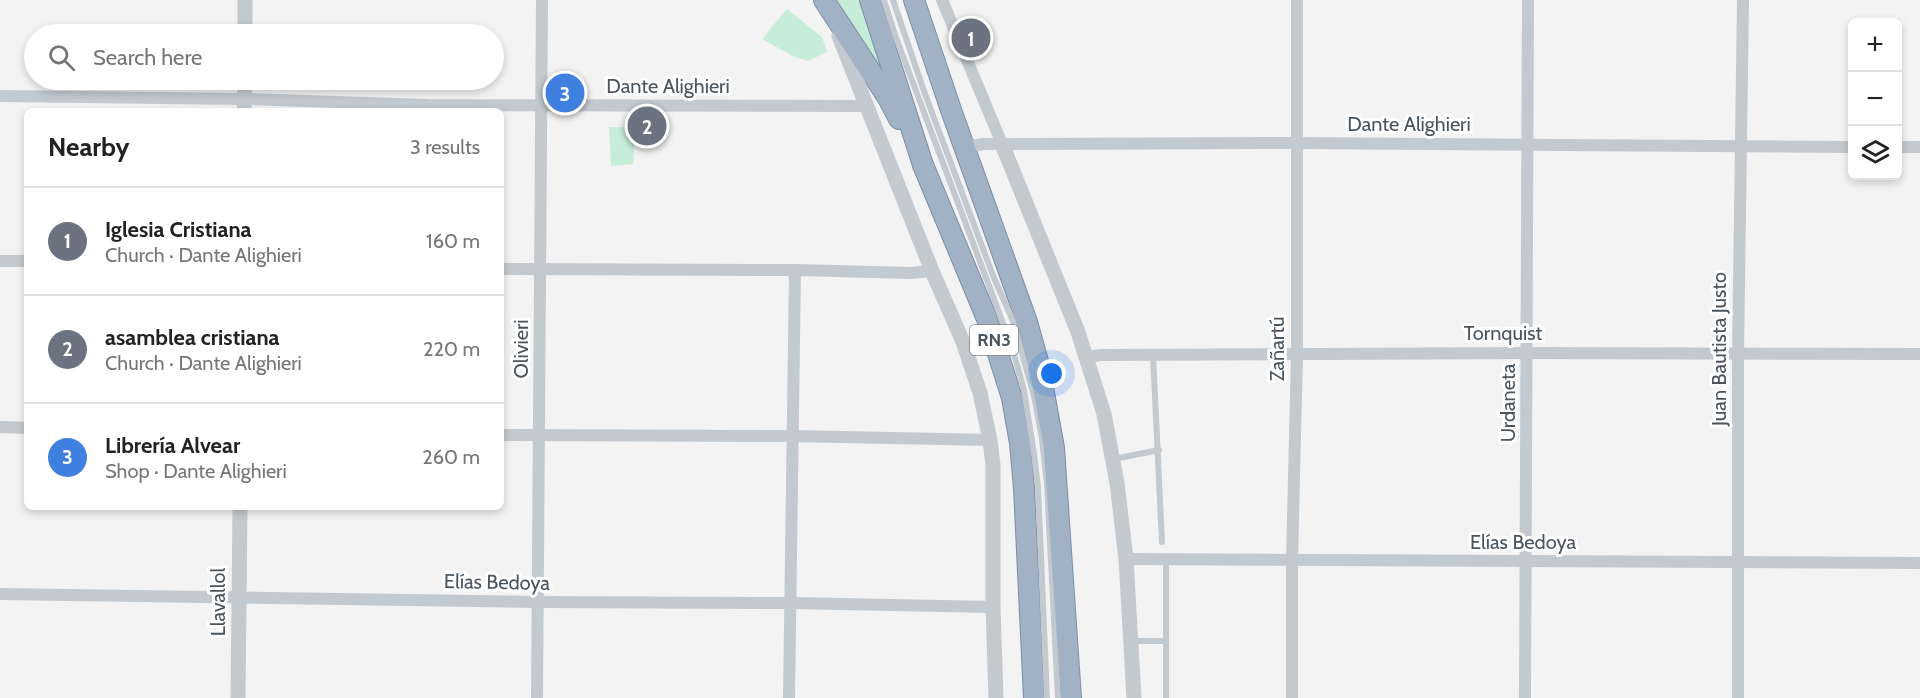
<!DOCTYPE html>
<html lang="en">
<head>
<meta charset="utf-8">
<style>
  body { margin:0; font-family:Cabin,sans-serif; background:#f6f6f6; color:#222 }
  .controls { position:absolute; right:18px; top:18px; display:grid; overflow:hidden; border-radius:9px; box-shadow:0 3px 9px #0003 }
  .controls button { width:54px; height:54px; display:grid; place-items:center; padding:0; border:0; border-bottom:2px solid #e0e0e0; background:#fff; color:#222; font:30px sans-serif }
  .you { position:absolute; left:1052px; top:374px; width:21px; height:21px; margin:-15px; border:4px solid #fff; border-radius:50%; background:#1a73e8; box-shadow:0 0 0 9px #1a73e833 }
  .badge { display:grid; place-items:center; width:39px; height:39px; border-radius:50%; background:#1a73e8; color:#fff; font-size:20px; font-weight:700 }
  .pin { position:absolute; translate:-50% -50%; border:3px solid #fff; box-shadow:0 2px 6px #0006 }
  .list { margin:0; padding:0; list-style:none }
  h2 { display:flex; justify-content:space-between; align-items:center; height:78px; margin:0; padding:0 24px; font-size:26px }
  h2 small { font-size:20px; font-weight:400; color:#767676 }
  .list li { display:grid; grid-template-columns:39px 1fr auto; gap:18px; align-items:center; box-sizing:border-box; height:108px; padding:0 24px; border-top:2px solid #e0e0e0 }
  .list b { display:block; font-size:22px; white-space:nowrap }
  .list p { margin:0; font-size:20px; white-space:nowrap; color:#767676 }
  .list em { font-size:20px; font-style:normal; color:#767676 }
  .icon { flex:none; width:33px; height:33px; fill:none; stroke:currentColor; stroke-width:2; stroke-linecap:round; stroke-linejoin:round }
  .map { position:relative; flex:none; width:1920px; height:698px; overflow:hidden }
  .search { position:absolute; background:#fff; box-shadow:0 3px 9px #0003; left:24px; top:24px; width:480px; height:66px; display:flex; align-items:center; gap:15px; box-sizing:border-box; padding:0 21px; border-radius:33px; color:#767676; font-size:22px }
  .panel { position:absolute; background:#fff; box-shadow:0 3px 9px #0003; left:24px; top:108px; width:480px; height:402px; border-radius:9px }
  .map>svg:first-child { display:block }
  .green { fill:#c6edd7 }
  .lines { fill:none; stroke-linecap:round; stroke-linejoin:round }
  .trunk-casing { stroke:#7a8ea8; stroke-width:22 }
  .service { stroke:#c2c9cf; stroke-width:6 }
  .minor { stroke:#c2c9cf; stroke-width:12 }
  .tertiary { stroke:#c2c9cf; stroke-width:15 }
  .trunk { stroke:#a2b2c5; stroke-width:20 }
  .labels { text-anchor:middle; stroke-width:6; stroke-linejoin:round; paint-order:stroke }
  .shield { fill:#fff; stroke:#81888e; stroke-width:1.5 }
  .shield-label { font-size:18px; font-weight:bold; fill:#4b555e }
  .street-label { font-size:20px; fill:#4b555e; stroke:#fff }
</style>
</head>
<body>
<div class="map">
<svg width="1920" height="698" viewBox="0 0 1920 698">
  <rect width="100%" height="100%" fill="#f4f3f3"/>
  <g class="green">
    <path d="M838,0H862L888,84Z"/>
    <path d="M787,9L822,37L827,52L808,61L793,56L762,39Z"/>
    <path d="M609,127H636L633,164L611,166Z"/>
  </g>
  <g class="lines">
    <defs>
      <g id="trunk">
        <path d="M824,0L888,98L899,119"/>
        <path d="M870,0L923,165L987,319L1012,398L1020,443L1024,488L1034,698"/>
        <path d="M914,0L951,110L1027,322L1039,365L1054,448L1071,698"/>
      </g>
    </defs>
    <use href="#trunk" class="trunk-casing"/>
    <g class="service">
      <path d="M884,0L895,35L1012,347L1024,390L1034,454L1038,486L1047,698"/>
      <path d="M893,0L925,94L994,278L1013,321L1034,396L1042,439L1047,485L1058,698"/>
      <path d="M1153,355L1162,542"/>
      <path d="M1114,459L1159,450"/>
      <path d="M1131,641H1165"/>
      <path d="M1166,698V560"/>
    </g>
    <g class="minor">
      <path d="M942,0L1002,144"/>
      <path d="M0,96L245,99L427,105L867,106"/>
      <path d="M965,147L983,144L1296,143L1852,147"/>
      <path d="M1898,147H1920"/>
      <path d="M0,261H27"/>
      <path d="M501,269L795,270L911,273L932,271"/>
      <path d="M1087,357L1101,355L1528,353L1920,354"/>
      <path d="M0,427L27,428"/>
      <path d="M501,435L792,436L990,440"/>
      <path d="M1126,559L1920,563"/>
      <path d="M0,594L538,602L790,603L993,607"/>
      <path d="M537,698L542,0"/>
      <path d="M789,698L795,270"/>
      <path d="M1292,698V561L1297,353V0"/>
      <path d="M1525,698L1528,0"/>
      <path d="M1738,698V355L1743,0"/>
    </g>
    <g class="tertiary">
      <path d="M245,34V0"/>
      <path d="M839,36L932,271L963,342L980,393L990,440L993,465V607L996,698"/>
      <path d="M244,111L245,80"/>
      <path d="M1002,144L1078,332L1104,414L1117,483L1126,559L1134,698"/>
      <path d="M238,698L240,507"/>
    </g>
    <use href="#trunk" class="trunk"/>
  </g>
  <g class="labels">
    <rect class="shield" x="970" y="325" width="48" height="30" rx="4.5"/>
    <g class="shield-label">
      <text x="994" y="346">RN3</text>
    </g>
    <g class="street-label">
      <text x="668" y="93">Dante Alighieri</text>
      <text x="1409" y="131">Dante Alighieri</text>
      <text x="1503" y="340">Tornquist</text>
      <text transform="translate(521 349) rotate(-90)" y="7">Olivieri</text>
      <text transform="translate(1277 349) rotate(-90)" y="7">Zañartú</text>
      <text transform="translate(1719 349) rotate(-90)" y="7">Juan Bautista Justo</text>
      <text transform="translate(1508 403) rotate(-90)" y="7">Urdaneta</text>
      <text x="1523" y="549">Elías Bedoya</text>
      <text transform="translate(497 582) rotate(1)" y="7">Elías Bedoya</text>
      <text transform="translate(218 602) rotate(-90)" y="7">Llavallol</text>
    </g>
  </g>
</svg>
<div class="controls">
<button>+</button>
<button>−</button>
<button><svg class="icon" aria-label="layers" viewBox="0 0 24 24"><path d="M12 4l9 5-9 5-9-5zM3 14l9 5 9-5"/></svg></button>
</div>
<div class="you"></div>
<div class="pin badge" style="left:971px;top:38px;background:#6b7280">1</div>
<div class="pin badge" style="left:647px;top:126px;background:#6b7280">2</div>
<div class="pin badge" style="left:565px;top:93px;background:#3f7fe0">3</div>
<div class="search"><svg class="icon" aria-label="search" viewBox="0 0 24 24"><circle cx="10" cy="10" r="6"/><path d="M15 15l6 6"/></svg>Search here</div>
<section class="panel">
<h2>Nearby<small>3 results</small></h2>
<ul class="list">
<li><span class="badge" style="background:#6b7280">1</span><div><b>Iglesia Cristiana</b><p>Church · Dante Alighieri</p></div><em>160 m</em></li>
<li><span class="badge" style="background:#6b7280">2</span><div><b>asamblea cristiana</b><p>Church · Dante Alighieri</p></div><em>220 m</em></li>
<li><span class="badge" style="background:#3f7fe0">3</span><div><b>Librería Alvear</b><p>Shop · Dante Alighieri</p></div><em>260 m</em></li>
</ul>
</section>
</div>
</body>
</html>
